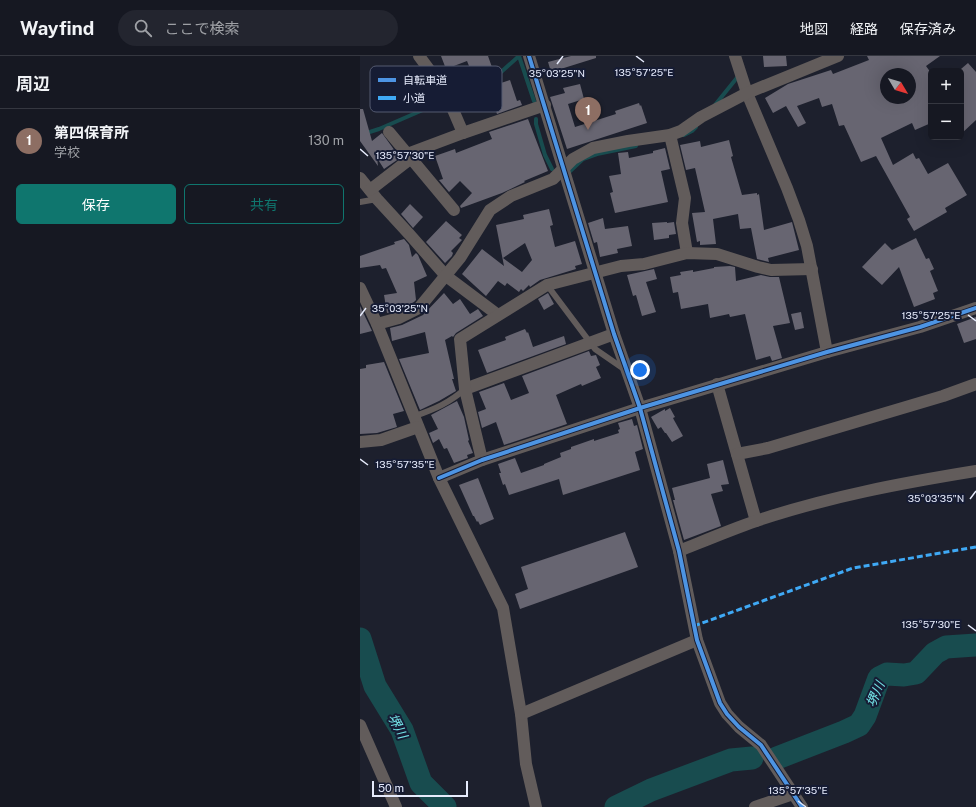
<!DOCTYPE html>
<html lang="ja">
<head>
<meta charset="utf-8">
<style>
  body { margin:0; font-family:"Public Sans","Noto Sans JP",sans-serif; background:#23252f; color:#f1f3f6 }
  .controls { position:absolute; right:12px; top:12px; display:grid; overflow:hidden; border-radius:6px; box-shadow:0 4px 16px #0002 }
  .controls button { width:36px; height:36px; display:grid; place-items:center; padding:0; border:0; border-bottom:1px solid #353740; background:#161822; color:#f1f3f6; font:20px sans-serif }
  .compass { position:absolute; left:520px; top:12px; width:36px; height:36px; border-radius:50%; background:#161822; box-shadow:0 4px 16px #0002; rotate:128deg }
  .scale { position:absolute; left:12px; bottom:10px; width:96px; box-sizing:border-box; padding-left:4px; border:2px solid #e6ebfc; border-top:0; font-size:11px; line-height:14px; white-space:nowrap; color:#e6ebfc; -webkit-text-stroke:3px #161c34; paint-order:stroke }
  .you { position:absolute; left:280px; top:314px; width:14px; height:14px; margin:-10px; border:3px solid #fff; border-radius:50%; background:#1a73e8; box-shadow:0 0 0 6px #1a73e833 }
  .badge { display:grid; place-items:center; width:26px; height:26px; border-radius:50%; background:#0f766e; color:#fff; font-size:13px; font-weight:700 }
  .pin { position:absolute; translate:-50% -33px; filter:drop-shadow(0 1px 2px #0008) }
  .pin::after { content:''; position:absolute; top:21px; width:14px; height:12px; background:inherit; clip-path:polygon(0 0,100% 0,50% 100%) }
  .list { margin:0; padding:0; list-style:none }
  h2 { display:flex; justify-content:space-between; align-items:center; height:52px; margin:0; padding:0 16px; font-size:17px }
  h2 small { font-size:13px; font-weight:400; color:#9ea0a5 }
  .list li { display:grid; grid-template-columns:26px 1fr auto; gap:12px; align-items:center; box-sizing:border-box; height:64px; padding:0 16px; border-top:1px solid #353740 }
  .list b { display:block; font-size:15px; white-space:nowrap }
  .list p { margin:0; font-size:13px; white-space:nowrap; color:#9ea0a5 }
  .list em { font-size:13px; font-style:normal; color:#9ea0a5 }
  .actions { display:flex; gap:8px; padding:12px 16px }
  .actions a { flex:1; padding:9px 0; border:1px solid #0f766e; border-radius:6px; text-align:center; font-size:14px; color:#0f766e }
  .actions .main { background:#0f766e; color:#fff }
  .icon { flex:none; width:22px; height:22px; fill:none; stroke:currentColor; stroke-width:2; stroke-linecap:round; stroke-linejoin:round }
  .map { position:relative; flex:none; width:616px; height:751px; overflow:hidden }
  header { display:flex; align-items:center; gap:24px; box-sizing:border-box; height:56px; padding:0 20px; background:#161822; border-bottom:1px solid #353740 }
  header strong { font-size:19px }
  nav { display:flex; gap:22px; margin-inline-start:auto; font-size:14px }
  .search { width:280px; height:36px; background:#23252f; display:flex; align-items:center; gap:10px; box-sizing:border-box; padding:0 14px; border-radius:22px; color:#9ea0a5; font-size:15px }
  main { display:flex }
  aside { flex:1; background:#161822 }
  .map>svg:first-child { display:block }
  .lines { fill:none; stroke-linecap:round; stroke-linejoin:round }
  .stream { stroke:#184c4f; stroke-width:4 }
  .river { stroke:#184c4f; stroke-width:23 }
  .building { fill:#676571; fill-rule:evenodd }
  .service { stroke:#625c5b; stroke-width:6 }
  .minor { stroke:#625c5b; stroke-width:12 }
  .quiet { stroke:#3fa9f5; stroke-width:3; stroke-dasharray:6 3; stroke-linecap:butt }
  .cycleway-casing { stroke:#161c34; stroke-width:6 }
  .cycleway { stroke:#4d94e3; stroke-width:4 }
  .ticks { fill:none; stroke:#e6ebfc; stroke-width:1.5 }
  .labels { text-anchor:middle; stroke-width:4; stroke-linejoin:round; paint-order:stroke }
  .water-label { font-size:13px; font-style:italic; fill:#73e2e6; stroke:#161c34 }
  .key { fill:#161c34; stroke:#545a70; stroke-width:1 }
  .key-label { font-size:11px; fill:#e6ebfc }
  .ticks-label { font-size:10px; text-anchor:middle; fill:#e6ebfc; stroke:#161c34; stroke-width:4; stroke-linejoin:round; paint-order:stroke }
</style>
</head>
<body>
<header>
<strong>Wayfind</strong>
<div class="search"><svg class="icon" aria-label="search" viewBox="0 0 24 24"><circle cx="10" cy="10" r="6"/><path d="M15 15l6 6"/></svg>ここで検索</div>
<nav><a>地図</a><a>経路</a><a>保存済み</a></nav>
</header>
<main>
<aside>
<h2>周辺<small></small></h2>
<ul class="list">
<li><span class="badge" style="background:#8d6e63">1</span><div><b>第四保育所</b><p>学校</p></div><em>130 m</em></li>
</ul>
<div class="actions"><a class="main">保存</a><a>共有</a></div>
</aside>
<div class="map">
<svg width="616" height="751" viewBox="0 0 616 751">
  <rect width="100%" height="100%" fill="#1d202d"/>
  <g class="lines">
    <g class="stream">
      <path d="M95,40L140,17L159,0L174,45"/>
      <path d="M355,49L380,18"/>
      <path d="M176,63V68L185,99L192,113"/>
      <path d="M0,79L19,73L79,47"/>
      <path d="M324,79L332,75L336,71"/>
      <path d="M207,118L223,103L237,98L276,90"/>
    </g>
    <g class="river">
      <path d="M0,583L15,630L42,674L61,727L85,751"/>
      <path d="M417,702L484,676L499,669L505,660L519,622L527,618L544,619L556,617L575,597L586,591L616,589"/>
      <path d="M256,751L291,734L371,704L392,702"/>
    </g>
  </g>
  <g class="building">
    <path d="M81,0H128L138,28L150,24L157,45L160,44L162,49L137,58L121,17L113,20L107,5L86,13Z"/>
    <path d="M211,0H236V2L191,16L188,6Z"/>
    <path d="M403,0H426L427,10L404,11Z"/>
    <path d="M507,0H580L566,10L571,17V67L555,74L552,67L521,82L533,109L553,97L556,103L559,102L568,118L588,107L607,139L585,152L587,156L554,175L547,163L550,161L516,100L501,106L484,69L479,70L472,48L462,51L459,42L437,50L446,67L438,71L426,50L413,57L405,42L428,28L471,14L473,18L509,4ZM526,18H550V42H526Z"/>
    <path d="M608,7L616,16V64L601,78V13Z"/>
    <path d="M220,28L224,43L208,48L215,71L256,58L255,55L279,47L280,50L281,49L287,67L207,93L190,41L205,37L203,32Z"/>
    <path d="M0,53H3L12,85L22,77L40,102L24,113L17,102L18,110L0,85Z"/>
    <path d="M168,63L188,115L164,125L165,126L142,137L101,152L100,150L112,137L100,125L89,136L79,124L83,123L75,100L95,93L96,97L132,83L129,76Z"/>
    <path d="M369,84L373,100L371,101L382,139L397,137V139L399,138L404,174L432,166L439,194L408,202L409,206L397,203L391,172L380,173L378,158L353,163L356,188L340,189V185L337,186L332,157L345,156L335,112L326,114L320,89L340,85L341,91Z"/>
    <path d="M305,92L310,113L301,115L308,146L255,157L250,137L253,136L249,120L261,118L258,97L268,96L269,102L293,97V95Z"/>
    <path d="M50,148L63,161L53,172L41,158Z"/>
    <path d="M189,153L193,169L190,170L195,191L215,185L222,208L215,210L216,213L180,224L170,231L169,229L163,235L161,233L159,236L147,227L145,230L138,225L126,240L102,218L122,193L144,210L136,169L164,163L163,159ZM165,187L172,204L162,216L143,202Z"/>
    <path d="M243,162L245,173L268,170L272,190L257,193L258,197L240,201L237,186L234,187L228,167Z"/>
    <path d="M86,165L102,179L99,182L102,184L91,195L93,197L92,200L85,207L66,186Z"/>
    <path d="M307,166V167L314,166L316,178L309,179V182L294,184L292,167Z"/>
    <path d="M556,182L566,203L569,202L574,213L570,215L578,235L573,237L575,243L554,251L539,211L522,229L502,211L525,187L532,194Z"/>
    <path d="M44,183L49,189L52,201L56,197L58,199L67,220L54,226L56,244L54,246L36,255L27,257L24,239L37,237L26,212L22,213L20,209L0,212V200L35,188L34,186Z"/>
    <path d="M370,210L375,211L376,225L401,219L410,221H419L430,267L413,270L422,302L412,305L410,300L396,304L385,258L370,261L369,258L350,262L348,248L321,253L318,236L313,237L310,221L321,219L320,216L333,214V216L354,212V211Z"/>
    <path d="M294,213L297,223L286,226L296,256L282,260L276,239L273,240L267,219Z"/>
    <path d="M84,237L93,248L100,243L110,258L118,253L123,260L96,277L93,281L92,280L85,284L94,323H92L96,335L79,345L60,354L39,303L69,297L65,276L32,285L30,272L42,269L63,259Z"/>
    <path d="M188,237L194,248L184,254L178,243Z"/>
    <path d="M0,250L12,275L0,278Z"/>
    <path d="M441,256L444,272L435,274L431,258Z"/>
    <path d="M616,261V283L604,287L597,268Z"/>
    <path d="M165,273L167,277L168,276L173,291L204,280L206,288L127,317L118,294L146,284L145,281Z"/>
    <path d="M229,295L231,300L236,299L240,309L236,311L241,322L222,330L221,328L196,339L207,368L144,389L136,366L122,372L118,356L126,353L119,336L144,327L151,344L169,337L162,320Z"/>
    <path d="M24,306L44,355L33,358L37,371L17,377L0,378V313L6,312V309Z"/>
    <path d="M97,345L104,361L109,384L108,385L113,397L107,399L108,402L94,407L87,392L84,393L79,383L73,387L69,377L78,373L71,359Z"/>
    <path d="M310,352L315,361L313,362L314,364L323,380L312,386L306,377H305L301,371L298,373L291,361L305,353V355Z"/>
    <path d="M272,363L274,370L277,369L283,393L275,396L280,414L203,439L199,423L149,439L145,428L143,429L139,417H141L138,408L155,402L161,417L184,409V408L201,401L200,397L211,393V391L234,383V385L259,377L258,374L260,373L258,367Z"/>
    <path d="M363,404L369,428L361,429L363,435L351,438L361,470L324,484L313,444H315L312,432L350,422L347,408Z"/>
    <path d="M118,422L134,463L120,469L118,465L117,466L114,460H113L99,429Z"/>
    <path d="M265,476L278,511L160,553L155,538L168,533L161,511Z"/>
  </g>
  <g class="lines">
    <g class="service">
      <path d="M0,146L17,143"/>
      <path d="M187,229L235,293L264,313"/>
      <path d="M55,360C75,353 89,347 105,333"/>
    </g>
    <g class="minor">
      <path d="M59,0L85,35L103,77"/>
      <path d="M169,0L254,278L280,352L319,495L337,584L360,647L367,658L379,671L401,689L442,751"/>
      <path d="M375,0L387,37L427,132L439,164L447,190L467,296"/>
      <path d="M29,76L94,154"/>
      <path d="M310,79L325,142L322,167L327,197"/>
      <path d="M47,98L103,77L185,49"/>
      <path d="M0,122L17,143L50,179L86,220L138,259"/>
      <path d="M10,134L50,103"/>
      <path d="M0,232L17,268L79,422L143,552L161,658L166,708L176,751"/>
      <path d="M17,268L39,262L59,252L100,202L130,154L151,140L193,123L213,103L233,92L268,85L310,79L321,75L341,61L387,37L478,0"/>
      <path d="M357,328L396,465"/>
      <path d="M105,333L254,278"/>
      <path d="M0,386L21,384L58,371"/>
      <path d="M377,398L408,392L583,340L616,328"/>
      <path d="M122,404L105,333L100,283L187,229L261,210L284,208L327,197L357,198L398,211L411,214L452,213"/>
      <path d="M79,422L122,404L280,352L467,296L560,271L616,252"/>
      <path d="M319,495C344,485 370,474 396,465C467,441 542,427 616,415"/>
      <path d="M161,658L337,584"/>
      <path d="M0,669L36,751"/>
      <path d="M395,751L433,738"/>
    </g>
    <path class="quiet" d="M334,570L493,512L616,491"/>
    <defs>
      <g id="cycleway">
        <path d="M169,0L254,278L280,352L319,495L337,584L360,647L367,658L379,671L401,689L442,751"/>
        <path d="M79,422L122,404L280,352L467,296L560,271L616,252"/>
      </g>
    </defs>
    <use href="#cycleway" class="cycleway-casing"/>
    <use href="#cycleway" class="cycleway"/>
  </g>
  <path class="ticks" d="M276,0L284,6M197,8L203,0M0,93L8,100M608,259L616,265M0,260L6,252M0,403L8,409M610,443L616,435M608,569L616,575M438,745L446,751"/>
  <g class="labels">
    <g class="water-label">
      <text transform="translate(515 638) rotate(-66)" y="5">堺川</text>
      <text transform="translate(38 670) rotate(62)" y="5">堺川</text>
    </g>
  </g>
  <rect x="10" y="10" width="132" height="46" rx="6" class="key"/>
  <rect x="18" y="22" width="18" height="4" fill="#4d94e3"/>
  <rect x="18" y="40" width="18" height="4" fill="#3fa9f5"/>
  <g class="key-label">
    <text x="43" y="28">自転車道</text>
    <text x="43" y="46">小道</text>
  </g>
  <g class="ticks-label">
    <text x="284" y="20">135°57'25"E</text>
    <text x="197" y="21">35°03'25"N</text>
    <text x="45" y="103">135°57'30"E</text>
    <text x="40" y="256">35°03'25"N</text>
    <text x="571" y="263">135°57'25"E</text>
    <text x="45" y="412">135°57'35"E</text>
    <text x="576" y="446">35°03'35"N</text>
    <text x="571" y="572">135°57'30"E</text>
    <text x="438" y="738">135°57'35"E</text>
  </g>
</svg>
<div class="controls">
<button>+</button>
<button>−</button>
</div>
<svg class="compass" viewBox="-18 -18 36 36"><path d="M0-13l5 13h-10z" fill="#e53935"/><path d="M0 13l5-13h-10z" fill="#9ea0a5"/></svg>
<div class="scale">50 m</div>
<div class="you"></div>
<div class="pin badge" style="left:228px;top:74px;background:#8d6e63">1</div>
</div>
</main>
</body>
</html>
